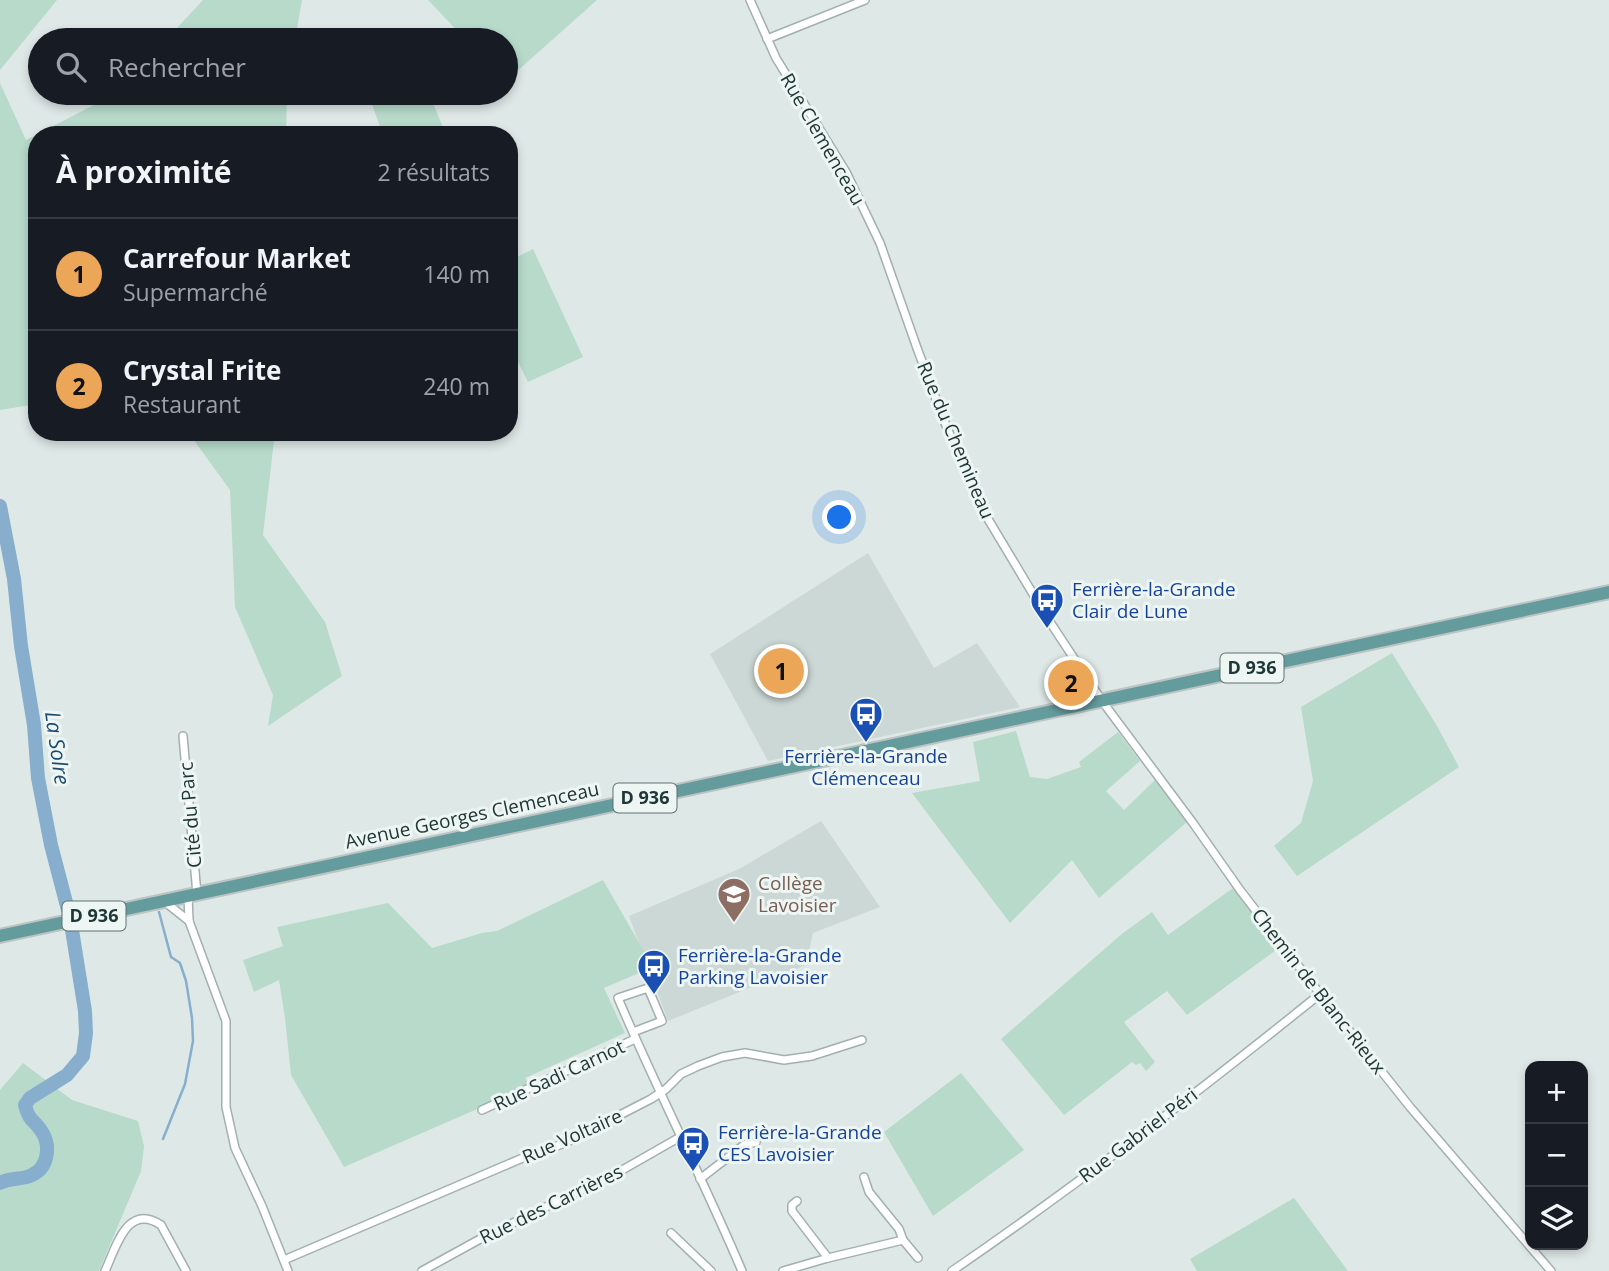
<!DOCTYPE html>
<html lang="fr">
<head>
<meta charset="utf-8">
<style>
  body { margin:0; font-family:"Open Sans",sans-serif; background:#242831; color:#f1f3f6 }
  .controls { position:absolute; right:21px; bottom:21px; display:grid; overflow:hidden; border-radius:14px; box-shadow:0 4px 10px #0003 }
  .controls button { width:63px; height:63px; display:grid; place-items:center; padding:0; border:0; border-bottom:2px solid #363941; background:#171b24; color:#f1f3f6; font:35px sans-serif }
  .you { position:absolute; left:840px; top:518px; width:24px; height:24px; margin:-18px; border:5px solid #fff; border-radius:50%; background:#1a73e8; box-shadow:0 0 0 10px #1a73e833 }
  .badge { display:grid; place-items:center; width:46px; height:46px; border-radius:50%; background:#eca658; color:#111; font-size:23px; font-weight:700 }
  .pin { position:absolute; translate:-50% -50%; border:4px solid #fff; box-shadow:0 2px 7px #0006 }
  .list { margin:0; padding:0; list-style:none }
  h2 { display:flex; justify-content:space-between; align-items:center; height:91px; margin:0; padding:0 28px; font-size:30px }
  h2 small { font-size:23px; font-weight:400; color:#9ea1a6 }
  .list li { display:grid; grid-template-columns:46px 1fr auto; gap:21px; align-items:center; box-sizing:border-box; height:112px; padding:0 28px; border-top:2px solid #363941 }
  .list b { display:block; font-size:26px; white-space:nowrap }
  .list p { margin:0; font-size:23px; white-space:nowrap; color:#9ea1a6 }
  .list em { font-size:23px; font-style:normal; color:#9ea1a6 }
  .icon { flex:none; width:38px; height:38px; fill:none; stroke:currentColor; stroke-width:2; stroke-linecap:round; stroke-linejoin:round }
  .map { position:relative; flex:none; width:1609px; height:1271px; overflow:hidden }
  .search { position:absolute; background:#171b24; box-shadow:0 4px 10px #0003; left:28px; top:28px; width:490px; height:77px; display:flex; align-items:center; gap:18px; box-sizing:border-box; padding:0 24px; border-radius:38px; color:#9ea1a6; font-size:26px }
  .panel { position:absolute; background:#171b24; box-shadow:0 4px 10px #0003; left:28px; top:126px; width:490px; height:315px; border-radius:28px }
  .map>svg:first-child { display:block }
  .built { fill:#ccd8d6 }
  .green { fill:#b7daca }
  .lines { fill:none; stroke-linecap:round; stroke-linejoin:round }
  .stream { stroke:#87aecd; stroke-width:2.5 }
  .river { stroke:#87aecd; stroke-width:14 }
  .street-casing { stroke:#a1b0af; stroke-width:10 }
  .primary-casing { stroke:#bcc3c3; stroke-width:16 }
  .street { stroke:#fff; stroke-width:7 }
  .primary { stroke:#649b9d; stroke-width:12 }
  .labels { text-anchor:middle; stroke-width:6; stroke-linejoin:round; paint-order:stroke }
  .shield { fill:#eef6f4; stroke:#5e7070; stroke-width:2 }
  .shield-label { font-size:18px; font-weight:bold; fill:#203737 }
  .street-label { font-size:19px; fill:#203737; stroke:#eef6f4 }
  .transit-label { font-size:19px; fill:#164399; stroke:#eef6f4; text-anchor:start }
  .education-label { font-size:19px; fill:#785e54; stroke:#eef6f4; text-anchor:start }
  .water-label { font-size:21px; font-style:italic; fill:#1d4b70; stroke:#eef6f4 }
</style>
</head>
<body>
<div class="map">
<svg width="1609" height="1271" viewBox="0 0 1609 1271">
  <rect width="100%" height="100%" fill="#dee9e7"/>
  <g class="built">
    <path d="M868,553L934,668L977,643L1020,707L768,761L710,654Z"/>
    <path d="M821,821L880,907L813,933L806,965L668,1021L629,916L739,869Z"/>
  </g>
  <g class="green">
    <path d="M0,0H57L0,70Z"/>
    <path d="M203,0H302L295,40H185L176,29Z"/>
    <path d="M428,0H597L506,81V40H466Z"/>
    <path d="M0,83L26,140L117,93H287L286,135H37V404L0,410Z"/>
    <path d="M368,93H429L446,135H383Z"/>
    <path d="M533,249L583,357L528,382L509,344V261Z"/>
    <path d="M188,432H275L263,535L325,622L342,676L268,726L273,695L235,607L230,490Z"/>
    <path d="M1392,653L1437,726L1459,767L1297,876L1274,846L1301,823L1313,781L1301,707Z"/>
    <path d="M1016,731L1030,777L1047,779L1081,767L1079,762L1118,732L1140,761L1106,791L1124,810L1156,779L1187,822L1099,898L1072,860L1010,923L912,793L980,781L973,742Z"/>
    <path d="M603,880L653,967L604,988L625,1033L525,1078L530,1086L344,1167L291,1075L285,1018L279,980L254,992L243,960L283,946L277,927L388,903L432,948L482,933L497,931Z"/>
    <path d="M1233,888L1279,948L1187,1015L1167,991L1124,1022L1155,1062L1146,1071L1140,1063L1136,1065L1132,1062L1064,1115L1001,1039L1123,933L1152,912L1168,935Z"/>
    <path d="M23,1063L72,1100L138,1121L144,1146L141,1171L99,1271H0V1090Z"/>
    <path d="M961,1073L1024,1150L933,1216L884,1132Z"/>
    <path d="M1294,1198L1348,1271H1197L1190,1259Z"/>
  </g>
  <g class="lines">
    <path class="stream" d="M159,912L171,957L180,963L186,981L192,1018L193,1041L185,1084L163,1139"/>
    <g class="river">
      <path d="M0,506L14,579L21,646L34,725L38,778L51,845L68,910"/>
      <path d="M0,1183C12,1177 23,1180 32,1175C48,1168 51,1146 42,1132C35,1120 29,1122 25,1105L30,1098L67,1075L83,1056L86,1033L85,1011L72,930"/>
    </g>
    <defs>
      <g id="street">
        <path d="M750,0L776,58L846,172L880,243L917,348L945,423L979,504L1048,619L1102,701L1193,823L1240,890L1320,994L1410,1107L1551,1271"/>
        <path d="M767,39L865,0"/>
        <path d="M183,736L197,894"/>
        <path d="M188,896L189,921L226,1021V1107L235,1148L262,1206L288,1271"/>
        <path d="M165,902L189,921"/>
        <path d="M633,1032L662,1021L648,988L618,998C657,1090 703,1179 742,1271"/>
        <path d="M482,1110L635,1039"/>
        <path d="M864,1177L869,1192L899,1229L903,1240L918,1258"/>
        <path d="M700,1179L744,1145L756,1142"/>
        <path d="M797,1201L792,1205V1211L828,1258"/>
        <path d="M671,1233L711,1271"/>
        <path d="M284,1260L525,1157L533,1156L574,1139L614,1118L651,1099L666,1089L681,1074L698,1066L722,1057L745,1053L784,1060L812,1056L862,1040"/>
        <path d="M105,1271C116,1248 127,1202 161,1225L186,1271"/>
        <path d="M422,1271L482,1238L624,1169L680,1137"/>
        <path d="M783,1271L828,1258L903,1240"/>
        <path d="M952,1271C1079,1184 1201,1090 1320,994"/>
      </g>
      <path id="primary" d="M0,936L1609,592"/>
    </defs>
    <use href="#street" class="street-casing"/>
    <use href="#primary" class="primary-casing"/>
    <use href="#street" class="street"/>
    <use href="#primary" class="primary"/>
  </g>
  <defs>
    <symbol id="bus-pin" viewBox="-11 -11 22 30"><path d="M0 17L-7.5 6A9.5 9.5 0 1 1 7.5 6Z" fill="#1a4fb4" stroke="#eef6f4"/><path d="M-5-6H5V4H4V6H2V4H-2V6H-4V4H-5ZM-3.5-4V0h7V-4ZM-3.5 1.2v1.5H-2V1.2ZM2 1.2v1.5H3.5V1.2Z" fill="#fff"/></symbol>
    <symbol id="school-pin" viewBox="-11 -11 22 30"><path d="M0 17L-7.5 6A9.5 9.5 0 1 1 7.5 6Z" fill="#8d6e63" stroke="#eef6f4"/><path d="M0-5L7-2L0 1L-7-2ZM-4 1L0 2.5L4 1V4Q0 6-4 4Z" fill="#fff"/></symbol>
  </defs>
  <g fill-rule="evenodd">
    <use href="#bus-pin" x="1028" y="581" width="38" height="52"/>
    <use href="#bus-pin" x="847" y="695" width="38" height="52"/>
    <use href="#school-pin" x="715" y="875" width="38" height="52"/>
    <use href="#bus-pin" x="635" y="947" width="38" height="52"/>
    <use href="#bus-pin" x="674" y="1124" width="38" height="52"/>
  </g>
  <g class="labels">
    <g class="shield">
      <rect x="1220.5" y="653.5" width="63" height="29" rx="5"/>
      <rect x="613.5" y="783.5" width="63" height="29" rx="5"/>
      <rect x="62.5" y="901.5" width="63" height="29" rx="5"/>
    </g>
    <g class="shield-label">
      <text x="1252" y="674">D 936</text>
      <text x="645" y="804">D 936</text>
      <text x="94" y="922">D 936</text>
    </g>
    <g class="street-label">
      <text transform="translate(823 139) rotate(60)" y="7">Rue Clemenceau</text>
      <text transform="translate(956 440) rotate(67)" y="7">Rue du Chemineau</text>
      <text transform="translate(190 815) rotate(-95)" y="7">Cité du Parc</text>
      <text transform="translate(472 815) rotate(-12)" y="7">Avenue Georges Clemenceau</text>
      <text transform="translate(1319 991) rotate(52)" y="7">Chemin de Blanc-Rieux</text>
      <text transform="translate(559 1075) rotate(-25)" y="7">Rue Sadi Carnot</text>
      <text transform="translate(1138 1135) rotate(-37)" y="7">Rue Gabriel Péri</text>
      <text transform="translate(572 1136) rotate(-24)" y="7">Rue Voltaire</text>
      <text transform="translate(551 1204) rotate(-26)" y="7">Rue des Carrières</text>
    </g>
    <g class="transit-label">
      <text x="1072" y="596">Ferrière-la-Grande<tspan x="1072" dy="22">Clair de Lune</tspan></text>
      <text x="866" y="763" text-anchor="middle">Ferrière-la-Grande<tspan x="866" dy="22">Clémenceau</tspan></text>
      <text x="678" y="962">Ferrière-la-Grande<tspan x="678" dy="22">Parking Lavoisier</tspan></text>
      <text x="718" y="1139">Ferrière-la-Grande<tspan x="718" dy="22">CES Lavoisier</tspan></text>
    </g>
    <g class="education-label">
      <text x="758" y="890">Collège<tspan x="758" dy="22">Lavoisier</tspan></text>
    </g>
    <g class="water-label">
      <text transform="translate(57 748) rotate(82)" y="7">La Solre</text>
    </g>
  </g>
</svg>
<div class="controls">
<button>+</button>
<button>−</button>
<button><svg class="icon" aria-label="layers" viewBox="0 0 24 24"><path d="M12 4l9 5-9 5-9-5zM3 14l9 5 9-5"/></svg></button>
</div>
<div class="you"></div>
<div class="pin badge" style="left:781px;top:671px">1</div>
<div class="pin badge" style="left:1071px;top:683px">2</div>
<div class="search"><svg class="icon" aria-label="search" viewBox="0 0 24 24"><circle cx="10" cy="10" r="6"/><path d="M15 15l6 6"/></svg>Rechercher</div>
<section class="panel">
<h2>À proximité<small>2 résultats</small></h2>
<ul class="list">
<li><span class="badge">1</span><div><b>Carrefour Market</b><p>Supermarché</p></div><em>140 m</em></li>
<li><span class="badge">2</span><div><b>Crystal Frite</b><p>Restaurant</p></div><em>240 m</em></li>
</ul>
</section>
</div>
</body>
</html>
